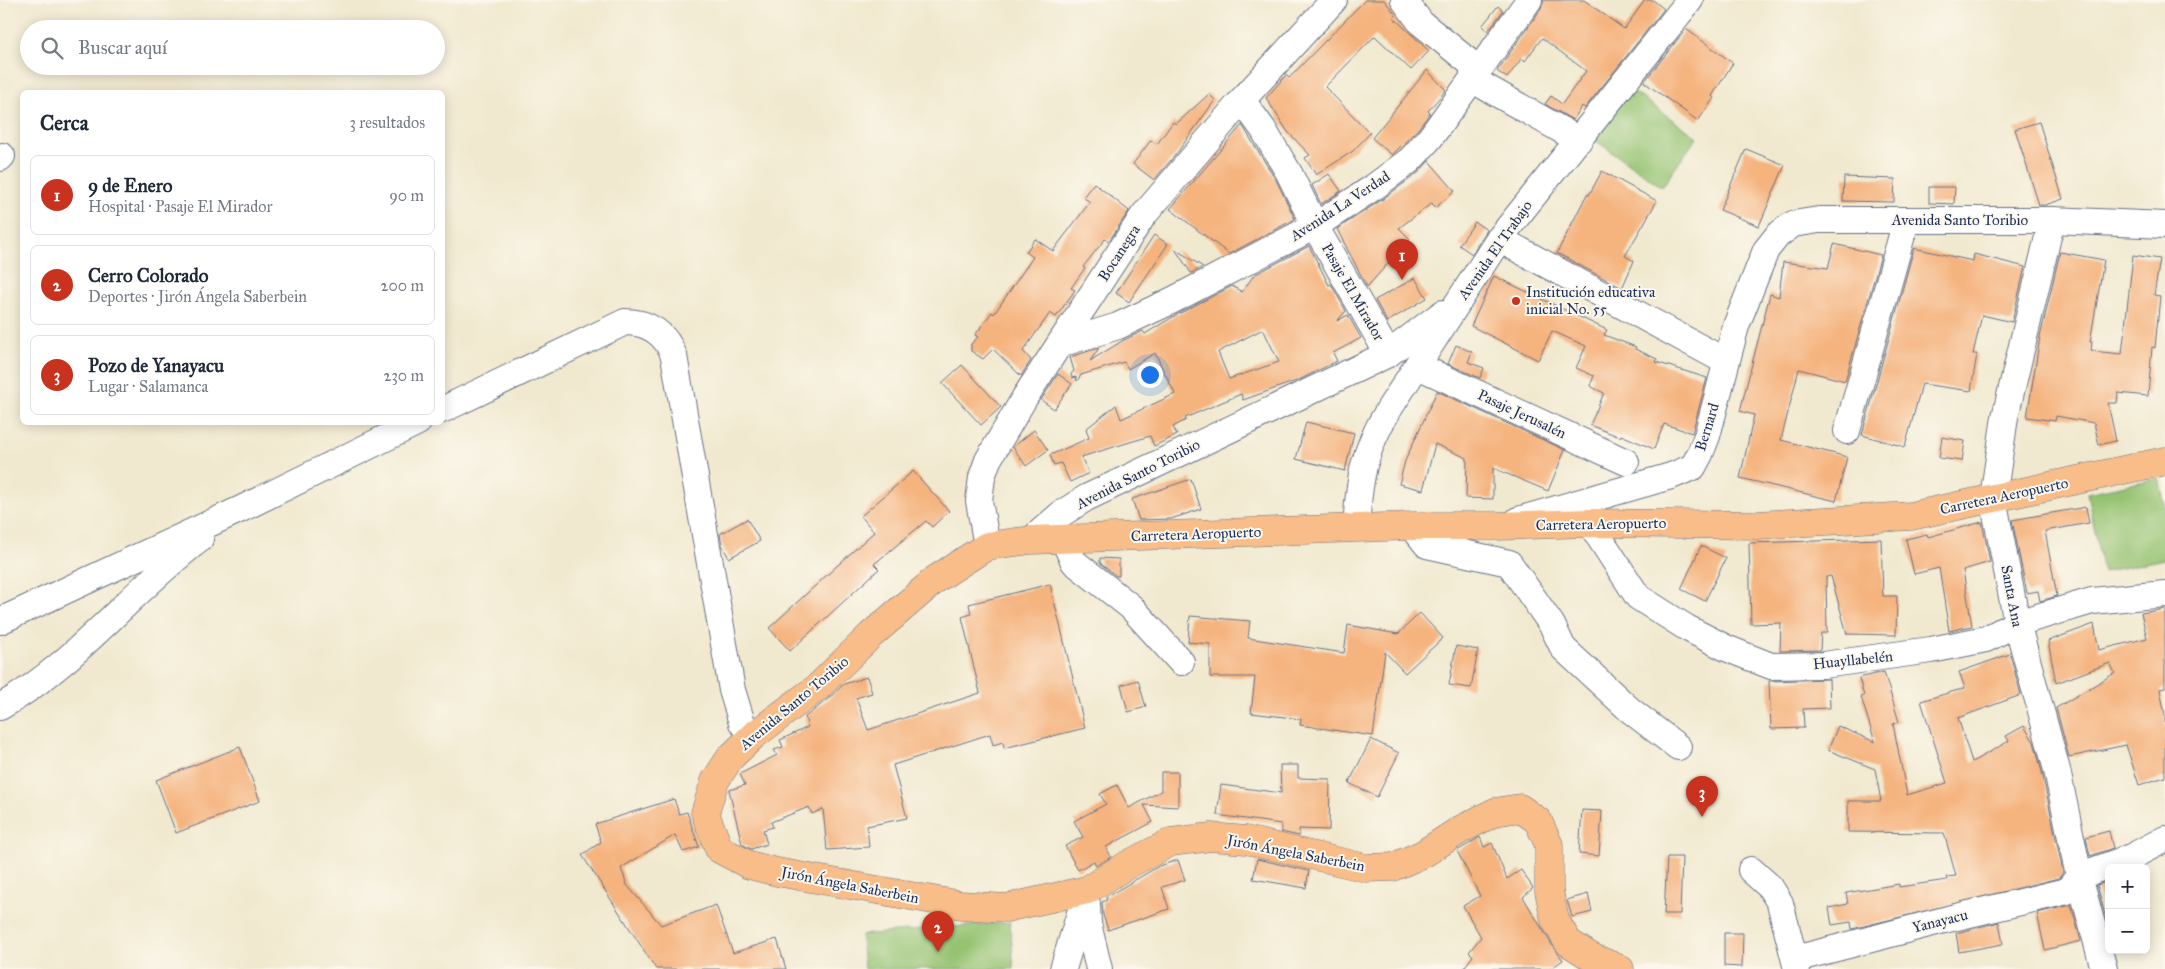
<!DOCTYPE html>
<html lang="es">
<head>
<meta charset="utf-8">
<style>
  body { margin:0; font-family:"IM FELL Great Primer",serif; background:#f2f2f3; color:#1f2937 }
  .controls { position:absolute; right:15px; bottom:15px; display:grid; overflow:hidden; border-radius:8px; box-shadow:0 2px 12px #0003 }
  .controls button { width:45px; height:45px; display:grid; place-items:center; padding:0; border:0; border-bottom:1px solid #e0e1e3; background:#fff; color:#1f2937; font:25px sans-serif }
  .you { position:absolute; left:1149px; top:374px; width:18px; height:18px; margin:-12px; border:4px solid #fff; border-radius:50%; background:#1a73e8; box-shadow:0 0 0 8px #1a73e833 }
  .badge { display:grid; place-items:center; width:32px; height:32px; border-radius:50%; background:#c8321e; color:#fff; font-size:16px; font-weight:700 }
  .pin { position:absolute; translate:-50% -41px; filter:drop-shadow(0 1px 2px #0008) }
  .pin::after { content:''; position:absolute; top:26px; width:18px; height:15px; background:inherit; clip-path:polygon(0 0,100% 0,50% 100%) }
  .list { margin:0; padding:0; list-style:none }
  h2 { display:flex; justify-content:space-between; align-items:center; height:65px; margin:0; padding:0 20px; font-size:21px }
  h2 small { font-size:16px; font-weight:400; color:#747a83 }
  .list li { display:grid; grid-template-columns:32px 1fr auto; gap:15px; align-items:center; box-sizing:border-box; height:80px; margin:0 10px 10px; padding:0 10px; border:1px solid #e0e1e3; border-radius:8px }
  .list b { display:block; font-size:19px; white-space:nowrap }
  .list p { margin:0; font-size:16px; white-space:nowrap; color:#747a83 }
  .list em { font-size:16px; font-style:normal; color:#747a83 }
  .icon { flex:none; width:28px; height:28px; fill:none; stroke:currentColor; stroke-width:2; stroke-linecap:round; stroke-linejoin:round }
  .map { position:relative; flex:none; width:2165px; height:969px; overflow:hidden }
  .search { position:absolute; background:#fff; box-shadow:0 2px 12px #0003; left:20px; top:20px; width:425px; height:55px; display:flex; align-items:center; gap:12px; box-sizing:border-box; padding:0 18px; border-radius:28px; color:#747a83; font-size:19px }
  .panel { position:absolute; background:#fff; box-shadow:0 2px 12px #0003; left:20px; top:90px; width:425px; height:335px; border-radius:8px }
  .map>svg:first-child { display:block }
  .green { fill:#95c371; stroke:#587968 }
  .building { fill:#f5b37e; fill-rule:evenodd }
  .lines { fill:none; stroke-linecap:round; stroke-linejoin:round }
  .minor-casing { stroke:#667086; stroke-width:28 }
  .major-casing { stroke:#667086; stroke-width:29 }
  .minor { stroke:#fff; stroke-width:26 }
  .major { stroke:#f8bd89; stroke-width:28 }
  .poi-dot { fill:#c8321e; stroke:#fbf7ec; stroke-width:2 }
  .labels { text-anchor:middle; stroke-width:4; stroke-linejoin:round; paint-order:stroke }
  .street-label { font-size:15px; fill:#1b2f5e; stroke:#fbf7ec }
  .poi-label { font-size:15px; fill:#1b2f5e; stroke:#fbf7ec; text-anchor:start }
</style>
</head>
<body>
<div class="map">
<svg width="2165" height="969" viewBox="0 0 2165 969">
  <rect width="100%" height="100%" fill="#fbf7ec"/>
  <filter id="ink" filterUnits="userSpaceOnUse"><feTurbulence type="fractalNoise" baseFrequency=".02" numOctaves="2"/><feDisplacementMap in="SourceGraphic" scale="10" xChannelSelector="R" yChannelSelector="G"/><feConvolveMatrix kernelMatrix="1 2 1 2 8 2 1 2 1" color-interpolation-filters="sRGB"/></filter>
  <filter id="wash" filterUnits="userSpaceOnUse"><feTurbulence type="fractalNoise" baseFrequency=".0096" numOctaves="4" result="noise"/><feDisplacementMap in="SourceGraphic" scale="20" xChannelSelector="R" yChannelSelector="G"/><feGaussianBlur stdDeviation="1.12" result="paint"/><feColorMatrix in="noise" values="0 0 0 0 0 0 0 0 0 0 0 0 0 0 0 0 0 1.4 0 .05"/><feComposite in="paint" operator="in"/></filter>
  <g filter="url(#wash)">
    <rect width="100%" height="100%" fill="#f1e9cf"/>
    <g class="green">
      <path d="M1628,88L1697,137L1662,187L1592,138Z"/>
      <path d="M2159,478L2165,506V559L2103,572L2087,493Z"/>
      <path d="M1010,922L1014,969H864L861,935Z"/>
    </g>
    <g id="blocks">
      <g class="building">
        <path d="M1365,0H1384L1396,15L1394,18L1429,51L1411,70L1375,36L1325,87L1370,133L1353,151L1316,175L1305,158L1310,155L1288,132L1266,98L1286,75L1289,78Z"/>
        <path d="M1544,0H1584L1624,29L1645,0H1653L1664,9L1585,108L1582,106L1573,120L1545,104L1551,96L1562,104L1586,71L1542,38L1525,61L1522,58L1507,78L1497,71L1541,9Z"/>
        <path d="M1498,6L1503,11L1488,31L1482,26Z"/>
        <path d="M1686,29L1733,63L1712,96L1714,98L1698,121L1644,82Z"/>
        <path d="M1427,70L1446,90L1428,111L1430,113L1418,129L1392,155L1372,138Z"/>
        <path d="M1209,94L1215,100L1177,153L1154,180L1133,164L1151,140L1157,144L1173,122L1176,124Z"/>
        <path d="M2039,122L2063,199L2045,205H2039L2015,129Z"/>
        <path d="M1242,125L1276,180L1295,219L1229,254L1170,209Z"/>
        <path d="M1746,149L1785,165L1759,226L1720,210Z"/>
        <path d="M1429,161L1455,191L1435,208L1432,203L1399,228L1410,239L1367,287L1337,229L1383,199L1419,172Z"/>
        <path d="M1602,171L1657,201L1625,256L1634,261L1622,288L1557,253L1587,194L1589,195Z"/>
        <path d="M1329,174L1341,191L1321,204L1312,185Z"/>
        <path d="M1844,177L1895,179L1894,202L1843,201Z"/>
        <path d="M1094,183L1129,211L1109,241L1105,239L1083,267L1085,268L1071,288L1075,290L1056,317L1050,313L1023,351L1031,360L1021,376L993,349L983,359L971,351V344L978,337L975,335L992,312L994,314L1033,257L1026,252L1035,239L1053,251L1090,202L1083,197Z"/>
        <path d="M1929,187H1955L1954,204L1929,203Z"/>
        <path d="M1475,222L1487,230L1472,254L1459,245Z"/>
        <path d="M1154,235L1168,244L1129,302L1116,293Z"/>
        <path d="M1834,244L1881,255L1845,381L1799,369L1781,440L1847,457L1836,501L1740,478L1754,415L1740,411L1770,294L1779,297L1783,262L1828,268Z"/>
        <path d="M1309,246L1329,285L1331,284L1346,311L1337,321L1348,315L1361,338L1333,353L1337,361L1299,380L1243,400L1241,394L1185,418L1186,420L1173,427L1177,435L1154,446L1150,436L1081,457L1089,473L1070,482L1061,463L1054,465L1050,455L1089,438L1086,429L1116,405L1121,419L1175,394L1155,353L1128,369L1124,362L1081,375L1077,381L1076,377L1072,378L1071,374L1074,371L1070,357L1099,348L1090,361L1122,341L1143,331L1145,334L1171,318L1232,286L1242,292L1254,275ZM1263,329L1279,362L1229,379L1218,352Z"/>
        <path d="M1914,248L1973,261L1974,254L2025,267L2012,322L1982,315L1973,354H1977L1971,391L1922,384L1905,447L1862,435Z"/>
        <path d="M1175,249L1203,267L1191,273Z"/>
        <path d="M2060,252L2104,260L2090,342H2092L2091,351L2122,354L2133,255L2160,259L2154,295L2160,296L2155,348L2152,347L2148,396L2118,393L2117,403H2108L2116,441L2099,445L2094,423L2056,416L2055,421L2027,417L2040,337Z"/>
        <path d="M1494,276L1607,330L1604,335L1636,347L1635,349L1657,359L1656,362L1707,378L1692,433L1664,424L1654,449L1621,435L1620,437L1590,425L1604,393L1590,386L1594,376L1576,368L1586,346L1552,331L1538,360L1471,326Z"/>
        <path d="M1415,278L1427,298L1387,322L1375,300Z"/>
        <path d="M1456,345L1472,352L1468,362L1484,368L1480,378L1448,364Z"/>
        <path d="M962,365L1001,407L981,425L942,383Z"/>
        <path d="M1058,374L1072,384L1054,409L1041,400Z"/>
        <path d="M1437,391L1565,450L1548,491L1493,468V499L1466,498L1467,458L1435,444L1423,490L1399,484L1405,461Z"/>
        <path d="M1306,422L1354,433L1345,471L1296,459Z"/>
        <path d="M1034,430L1048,450L1026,466L1013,447Z"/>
        <path d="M1942,437L1965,441L1962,461L1939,458Z"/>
        <path d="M913,471L949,511L932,527L926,521L874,564L879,569L790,651L769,628L874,532L861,516Z"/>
        <path d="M1191,479L1201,509L1171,519L1139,520L1132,499Z"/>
        <path d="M2086,507L2089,523L2045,531L2057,596L2040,601L2038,591L2027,593L2012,520Z"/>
        <path d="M747,519L760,541L729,558L722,545L720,534Z"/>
        <path d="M1982,522L1990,562L1963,570L1972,626L1949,631L1939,568L1914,574L1906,539L1927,534L1928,537Z"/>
        <path d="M1881,539L1883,596H1897L1896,635L1847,634L1831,576L1826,577L1827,633H1821L1820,650L1780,651L1781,623L1751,624L1749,543Z"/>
        <path d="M1701,546L1726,558L1705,601L1681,589Z"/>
        <path d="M1100,558L1119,559V576H1116L1100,563Z"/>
        <path d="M1050,584L1085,728L1004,748L1003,742L993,745L990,734L893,765L907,818L867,826L869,847L827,850L823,809L812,814L809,807L771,822L773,827L763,830L767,844L751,849L742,844L729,790L745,785L740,774L777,755L774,750L783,747L780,740L808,727L805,717L828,699L844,684L867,677L872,693L856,698L868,730L980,693L962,617L971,614L969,604Z"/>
        <path d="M2165,609V688L2160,689L2165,716V777L2139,785L2126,745L2069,757L2056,708L2115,673L2110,663L2056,683L2048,641L2094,624L2099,650L2147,638L2141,613Z"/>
        <path d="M1420,613L1443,638L1405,673L1385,652L1373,736L1300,725L1301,719L1251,713L1255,677H1210V644L1188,642L1190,616L1250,621L1248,638L1344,653L1348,625L1398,634Z"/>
        <path d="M1456,646L1478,650L1471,688L1449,685Z"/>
        <path d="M2010,654L2021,695L1958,718L1972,762L2009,741L2006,736L2024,726L2034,742L2042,772L2063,872L2059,878L1852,929L1851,922L1832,925L1829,908L1848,904L1846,893L1899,884V887L1947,880L1946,877L1956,876L1944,833L1848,832V801H1881L1875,769L1828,750L1838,726L1875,742L1861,697L1864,696L1859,678L1884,672L1899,722L1893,724L1907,795L1947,783L1921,701L1965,688L1959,672Z"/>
        <path d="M1829,679L1830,708L1803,709L1804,728L1771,729L1769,681Z"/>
        <path d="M1138,680L1146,707L1128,712L1121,685Z"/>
        <path d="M1371,739L1399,753L1377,797L1349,783Z"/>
        <path d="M240,747L260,801L176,833L156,780Z"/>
        <path d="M1280,765H1298V778L1330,779L1329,830L1299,829V836L1281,832V824L1217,815L1221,785L1281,793Z"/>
        <path d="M1161,772H1178V807L1144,805L1153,822L1106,847L1111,857L1096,866L1094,861L1078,870L1065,846L1083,837L1074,821L1106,804L1100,794L1117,785L1129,808L1161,791Z"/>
        <path d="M674,799L679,814L687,812L699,847L683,852L675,835L621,868L627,885L661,925L716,905L733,953L777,939L786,969H656L582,855L601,842L595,824Z"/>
        <path d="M1582,810L1602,811L1599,856L1579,854Z"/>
        <path d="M2109,831L2113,848L2090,856L2086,837Z"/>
        <path d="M1480,837L1484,847L1492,843L1507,879L1521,870L1533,888L1523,897L1555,950L1563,960L1550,969H1463L1473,956L1469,952L1481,937L1463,906L1480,896L1457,851Z"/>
        <path d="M1667,857H1682L1680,914H1664Z"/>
        <path d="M1257,859L1309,871L1306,888L1253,879Z"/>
        <path d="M1178,860L1185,880L1162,887L1169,909L1108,930L1103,915L1102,902L1107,900L1106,897L1159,866Z"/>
        <path d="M2109,881V925L2108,926L2097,885Z"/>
        <path d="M1588,894L1592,912L1572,917L1567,900Z"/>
        <path d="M2071,905L2081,941L2045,950L2037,913Z"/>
        <path d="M1999,922L2003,944L1959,952L1956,933Z"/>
        <path d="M1724,933H1743L1742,967L1724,966Z"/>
      </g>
    </g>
  </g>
  <g filter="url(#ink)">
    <use href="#blocks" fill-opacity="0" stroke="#667086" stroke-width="1"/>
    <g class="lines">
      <defs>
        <g id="minor">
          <path d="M1404,0L1421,23L1473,65V80L1579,140"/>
          <path d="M1242,100L1263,129L1289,173L1315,226L1388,354"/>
          <path d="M0,158L2,156"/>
          <path d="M2052,220L2005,417L1993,498L2017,623L2057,770L2079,876L2104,969"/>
          <path d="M1499,239L1725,361"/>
          <path d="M1060,344L1118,326L1173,300L1315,226L1374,187L1410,160L1430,138L1529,0"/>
          <path d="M1418,366L1626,462"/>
          <path d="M442,410L625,322C649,322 666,334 674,356L732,690L742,723L753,736"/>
          <path d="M1847,431L1906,221"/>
          <path d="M1518,520L1671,476L1693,467L1700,454L1707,436L1736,326L1766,250L1778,235L1793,224L1819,220H2052L2165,225"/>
          <path d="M1590,523L1638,597L1687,628L1726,648L1771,666L1823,665L1931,650L1986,639L2017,623L2092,601L2165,594"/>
          <path d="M1412,526L1427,545L1509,563L1552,625L1563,648L1630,710L1678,747"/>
          <path d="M1356,528C1359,480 1363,451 1389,409L1499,239L1690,0"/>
          <path d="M1063,539L1074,562L1131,607L1181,662"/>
          <path d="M1031,540L1061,514L1086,498L1388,354L1443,313"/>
          <path d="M987,546L979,501L982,477L988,460L1025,397L1143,216L1242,100L1334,0"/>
          <path d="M0,621L241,509L418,422"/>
          <path d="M0,707C75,665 131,591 200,539"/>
          <path d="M1751,870L1770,887L1780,903L1797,969"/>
          <path d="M1087,904L1088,924L1099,969"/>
          <path d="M1795,959L1948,919L2067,891L2079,876L2131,857L2165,839"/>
          <path d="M1063,969L1087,890"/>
        </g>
        <path id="major" d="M1620,969L1591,957L1568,942L1555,920L1549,891V845L1538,821L1520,808L1495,812L1460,830L1423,854L1393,867L1366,868L1246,840L1211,837L1171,842L1129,864L1087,890L1006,908L961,905L777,872L749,865L719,849L705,813L715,781L730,758L753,736L818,687L871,635L936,579L987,546L1031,540L1412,526H1498L1590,523L1757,525L1911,516L2165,461"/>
      </defs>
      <use href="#minor" class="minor-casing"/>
      <use href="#major" class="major-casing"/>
      <use href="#minor" class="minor"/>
      <use href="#major" class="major"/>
    </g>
  </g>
  <circle class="poi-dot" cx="1516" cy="301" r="5"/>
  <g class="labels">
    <g class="street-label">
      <text transform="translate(1340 206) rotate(-33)" y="5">Avenida La Verdad</text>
      <text x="1960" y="225">Avenida Santo Toribio</text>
      <text transform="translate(1495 250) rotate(-55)" y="5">Avenida El Trabajo</text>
      <text transform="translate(1119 253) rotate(-57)" y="5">Bocanegra</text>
      <text transform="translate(1353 292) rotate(60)" y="5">Pasaje El Mirador</text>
      <text transform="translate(1522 414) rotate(25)" y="5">Pasaje Jerusalén</text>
      <text transform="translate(1707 427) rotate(-73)" y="5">Bernard</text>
      <text transform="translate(1138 474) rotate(-27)" y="5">Avenida Santo Toribio</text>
      <text transform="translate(2004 496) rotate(-12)" y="5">Carretera Aeropuerto</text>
      <text transform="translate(1601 524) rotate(-1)" y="5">Carretera Aeropuerto</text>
      <text transform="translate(1196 534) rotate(-2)" y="5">Carretera Aeropuerto</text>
      <text transform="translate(2012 596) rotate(79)" y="5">Santa Ana</text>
      <text transform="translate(1853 660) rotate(-6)" y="5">Huayllabelén</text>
      <text transform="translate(794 703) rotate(-40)" y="5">Avenida Santo Toribio</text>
      <text transform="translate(1296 853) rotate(11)" y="5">Jirón Ángela Saberbein</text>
      <text transform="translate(850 885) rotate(11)" y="5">Jirón Ángela Saberbein</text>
      <text transform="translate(1940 921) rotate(-14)" y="5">Yanayacu</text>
    </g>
    <g class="poi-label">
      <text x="1526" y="297">Institución educativa<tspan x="1526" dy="17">inicial No. 55</tspan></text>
    </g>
  </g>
</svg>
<div class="controls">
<button>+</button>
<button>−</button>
</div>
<div class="you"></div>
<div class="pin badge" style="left:1402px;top:280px">1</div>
<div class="pin badge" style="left:938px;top:952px">2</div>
<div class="pin badge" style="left:1702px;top:817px">3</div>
<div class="search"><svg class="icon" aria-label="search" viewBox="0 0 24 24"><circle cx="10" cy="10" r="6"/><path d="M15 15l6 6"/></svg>Buscar aquí</div>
<section class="panel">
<h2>Cerca<small>3 resultados</small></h2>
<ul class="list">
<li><span class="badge">1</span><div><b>9 de Enero</b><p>Hospital · Pasaje El Mirador</p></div><em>90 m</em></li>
<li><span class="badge">2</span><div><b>Cerro Colorado</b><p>Deportes · Jirón Ángela Saberbein</p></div><em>200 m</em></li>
<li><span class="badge">3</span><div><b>Pozo de Yanayacu</b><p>Lugar · Salamanca</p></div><em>230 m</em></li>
</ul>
</section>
</div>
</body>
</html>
